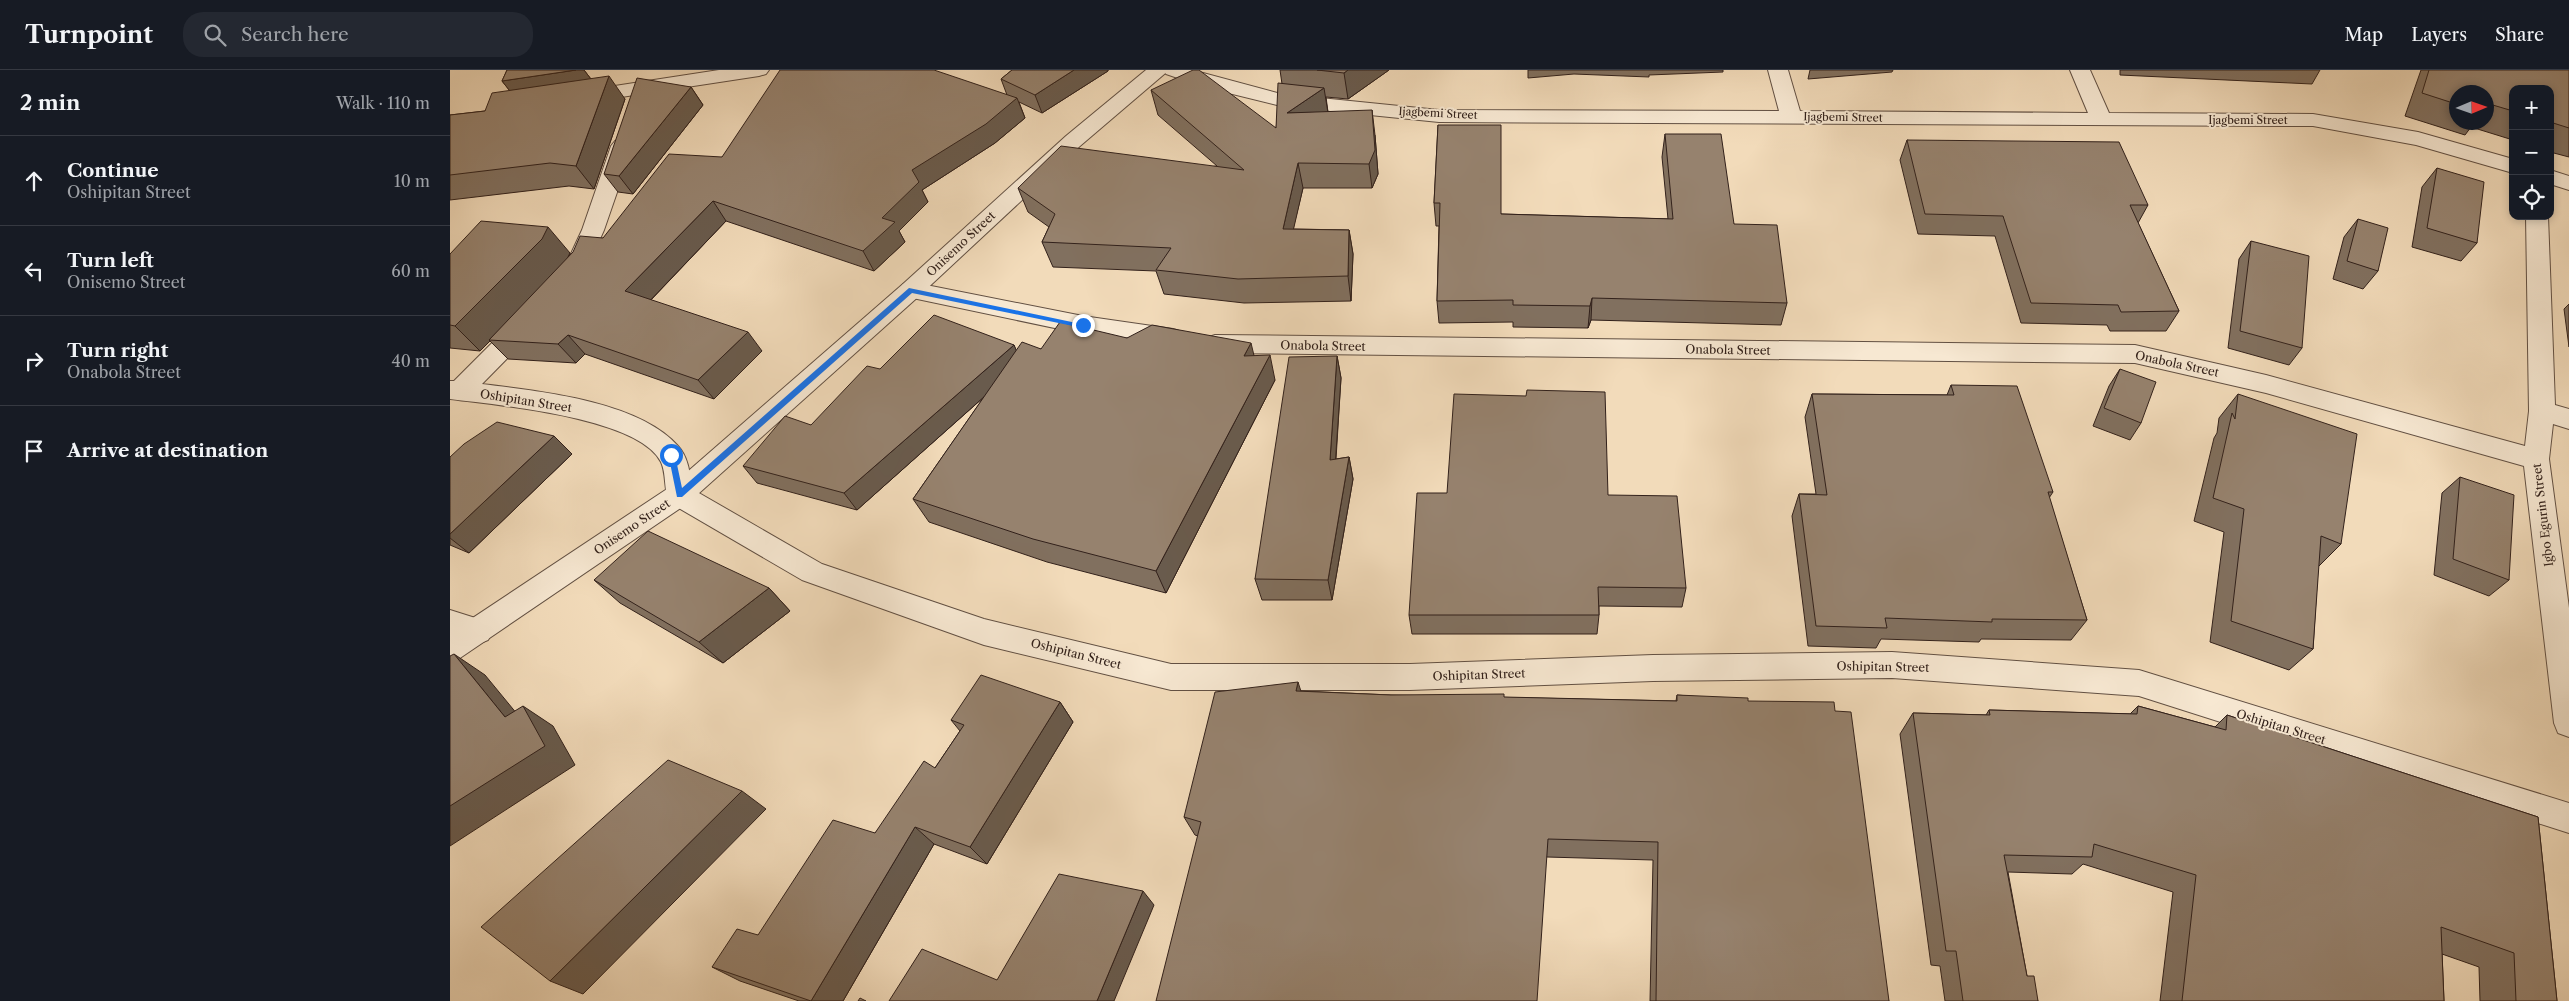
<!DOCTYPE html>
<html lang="en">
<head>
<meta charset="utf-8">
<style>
  body { margin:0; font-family:"Libre Caslon Text",serif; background:#242831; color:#f1f3f6 }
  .controls { position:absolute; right:15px; top:15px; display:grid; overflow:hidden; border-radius:10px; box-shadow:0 2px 8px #0003 }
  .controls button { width:45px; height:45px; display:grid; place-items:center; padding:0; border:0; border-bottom:1px solid #363941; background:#171b24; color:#f1f3f6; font:25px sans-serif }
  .compass { position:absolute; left:1999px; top:15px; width:45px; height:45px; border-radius:50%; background:#171b24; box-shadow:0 2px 8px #0003; rotate:88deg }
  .stop { position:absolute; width:15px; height:15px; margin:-11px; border:4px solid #1a73e8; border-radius:50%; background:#fff }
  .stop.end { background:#1a73e8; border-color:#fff; box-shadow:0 1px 5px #0008 }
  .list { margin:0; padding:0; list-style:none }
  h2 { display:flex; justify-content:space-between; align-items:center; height:65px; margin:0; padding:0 20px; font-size:21px }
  h2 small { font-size:16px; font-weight:400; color:#9ea1a6 }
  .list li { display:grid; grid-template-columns:32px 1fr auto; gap:15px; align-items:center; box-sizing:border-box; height:90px; padding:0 20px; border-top:1px solid #363941 }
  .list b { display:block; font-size:19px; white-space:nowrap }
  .list p { margin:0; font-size:16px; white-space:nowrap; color:#9ea1a6 }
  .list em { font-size:16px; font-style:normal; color:#9ea1a6 }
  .icon { flex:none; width:28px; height:28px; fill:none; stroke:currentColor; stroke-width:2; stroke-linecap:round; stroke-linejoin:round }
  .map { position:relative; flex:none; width:2119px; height:931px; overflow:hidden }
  header { display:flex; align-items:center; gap:30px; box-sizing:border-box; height:70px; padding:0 25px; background:#171b24; border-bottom:1px solid #363941 }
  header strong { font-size:24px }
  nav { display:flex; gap:28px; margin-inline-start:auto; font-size:18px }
  .search { width:350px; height:45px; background:#242831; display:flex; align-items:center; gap:12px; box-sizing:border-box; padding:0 18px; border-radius:20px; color:#9ea1a6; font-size:19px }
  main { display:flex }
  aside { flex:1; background:#171b24 }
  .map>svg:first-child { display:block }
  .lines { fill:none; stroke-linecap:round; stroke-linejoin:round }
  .minor-casing { stroke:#625043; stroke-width:2 }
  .tertiary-casing { stroke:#625043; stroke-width:2 }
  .minor { fill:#f7e8d2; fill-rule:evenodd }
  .tertiary { fill:#f7e8d2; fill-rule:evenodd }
  .wall { fill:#81705f; stroke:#32211b; fill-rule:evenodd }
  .shaded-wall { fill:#695b4d; stroke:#32211b }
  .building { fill:#96826e; stroke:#32211b }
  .route { fill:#1a73e8 }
  .labels { text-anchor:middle; stroke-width:4; stroke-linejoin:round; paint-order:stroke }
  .far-street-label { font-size:11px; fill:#32211b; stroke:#f7e8d2 }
  .street-label { font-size:12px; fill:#32211b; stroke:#f7e8d2 }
</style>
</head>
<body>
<header>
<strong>Turnpoint</strong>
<div class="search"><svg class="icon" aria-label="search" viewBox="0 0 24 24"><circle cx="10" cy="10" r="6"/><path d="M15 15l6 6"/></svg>Search here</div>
<nav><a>Map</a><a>Layers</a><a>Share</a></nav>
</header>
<main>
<aside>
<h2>2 min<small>Walk · 110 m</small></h2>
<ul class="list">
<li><svg class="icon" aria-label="ahead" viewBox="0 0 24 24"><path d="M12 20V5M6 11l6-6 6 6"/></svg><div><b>Continue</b><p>Oshipitan Street</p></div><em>10 m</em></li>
<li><svg class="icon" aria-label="left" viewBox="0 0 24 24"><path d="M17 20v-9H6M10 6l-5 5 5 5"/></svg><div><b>Turn left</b><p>Onisemo Street</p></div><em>60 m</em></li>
<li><svg class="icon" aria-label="right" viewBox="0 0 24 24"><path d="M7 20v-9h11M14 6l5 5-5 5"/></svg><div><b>Turn right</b><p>Onabola Street</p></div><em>40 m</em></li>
<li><svg class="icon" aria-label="arrive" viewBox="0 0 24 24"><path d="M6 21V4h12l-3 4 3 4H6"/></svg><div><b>Arrive at destination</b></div></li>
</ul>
</aside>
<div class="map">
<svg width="2119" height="931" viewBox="0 0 2119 931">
  <rect width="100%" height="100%" fill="#f2dbba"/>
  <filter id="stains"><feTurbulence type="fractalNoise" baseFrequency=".004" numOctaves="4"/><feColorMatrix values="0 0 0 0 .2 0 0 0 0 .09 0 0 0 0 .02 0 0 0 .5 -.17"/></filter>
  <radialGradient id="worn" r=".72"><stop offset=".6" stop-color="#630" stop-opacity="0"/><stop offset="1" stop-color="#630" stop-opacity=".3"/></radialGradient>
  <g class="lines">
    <defs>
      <g id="minor">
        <path d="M269,0H319L316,4L309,6L132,33L125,31L122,27L125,23L132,21Z"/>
        <path d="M713,0H742L831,24L989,40L1329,41L1318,0H1338L1350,41L1638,43L1620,0H1640L1659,43L1863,44L1968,62L2063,89V103L1966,75L1863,56L989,52L831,36L754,17L716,4Z"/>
        <path d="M172,69L179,71L183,76L154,160L133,207L125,209L117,207L113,201L132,160L161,76L165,71Z"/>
        <path d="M2100,100L2119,106V120L2100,114Z"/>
        <path d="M2076,146H2098L2105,335L2119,339V359L2103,354L2099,389L2119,538V667L2108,663L2104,653L2074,396L1816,323L1685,293L765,283L756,280L753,274L756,268L765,265L1685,275L1816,305L2075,376L2079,341Z"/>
        <path d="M461,212L633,246L723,259L732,262L735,268L732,274L723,277L633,264L453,226L449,220L453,214Z"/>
        <path d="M75,246L84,249L87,255L84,261L32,314C89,321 189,331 228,376C239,388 240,405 242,419L372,494L534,549L721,594H960L1203,585L1442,582L1689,600L2119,733V763L1689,626L1442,608L1203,611L960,620H721L534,575L352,510L220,433C213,420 217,405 211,392C189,347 46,335 0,329V311H4L66,249Z"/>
        <path d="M0,540L38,552L43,561L38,570L28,574L0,564Z"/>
      </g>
      <path id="tertiary" d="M696,0H719L630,76L469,226L238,433L10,588L0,592V563L220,417L453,214L616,66Z"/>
    </defs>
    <use href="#minor" class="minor-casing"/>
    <use href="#tertiary" class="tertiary-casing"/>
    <use href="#minor" class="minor"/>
    <use href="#tertiary" class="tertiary"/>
  </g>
  <g class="wall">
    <path d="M57,0H134L141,9L175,29L144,119L119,116L0,130V45L35,41L60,21L52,11Z"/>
    <path d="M562,0H658V1L592,43L569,32L575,48L545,73L472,120L478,132L449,161L455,172L424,201L276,151L201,230L312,281L264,329L135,284L126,293L58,289L40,271L30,281L0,278V184L120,183L118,187L153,168L272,87L557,25L551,9Z"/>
    <path d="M830,0H939L898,29L876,27L878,42L925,65L928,104L922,118H853L843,159L899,160L903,184L901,231L794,233L714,224L706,201L603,197L592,172L599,157L578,142L568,118L767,96L708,45L701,20L826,58L832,14Z"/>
    <path d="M1078,0H1273V2L1199,5V7L1124,4L1078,8Z"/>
    <path d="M1360,0H1443L1442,2L1358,9Z"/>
    <path d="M1670,0H1870L1862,14L1670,5Z"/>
    <path d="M1971,0H2119V87L2100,82V19H2063V70L2021,57L2015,65L1955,46ZM2006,22H2036V52H2006Z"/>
    <path d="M241,17L253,35L183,124L168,122L154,104Z"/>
    <path d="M988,55L1051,144L1218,149L1212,87L1215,64L1284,154L1337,233L1331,255L1141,250L1138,258L1063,257V252L989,253L987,231L989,156H986L984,133Z"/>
    <path d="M1457,70L1698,135L1688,153L1729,241L1716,261H1660L1657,255L1571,253L1545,166L1468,164L1450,90Z"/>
    <path d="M1987,98L2027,173L2011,191L1962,177L1972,117Z"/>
    <path d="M1908,149L1928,201L1913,219L1883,209L1894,167Z"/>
    <path d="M1801,171L1852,278L1839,295L1778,278L1789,189Z"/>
    <path d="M2119,234V277L2114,239Z"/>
    <path d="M677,268L804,285L825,310L716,523L597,492L479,452L463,429L534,327L407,440L307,413L293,396L361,355L430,299L564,275L566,281L591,279Z"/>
    <path d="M887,286L891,308L886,389L899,387L903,409L882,530H812L805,509Z"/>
    <path d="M1670,299L1691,353L1680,370L1643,356L1659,316Z"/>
    <path d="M1501,315L1603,422L1599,428L1637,550L1621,570L1531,569L1529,572L1431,569L1426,578L1358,576L1342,446L1349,424H1366L1355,347L1362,324L1497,325Z"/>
    <path d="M1788,324L1891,474L1868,497L1863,579L1839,600L1760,572L1774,462L1744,451L1764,368L1767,363L1769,348Z"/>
    <path d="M122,384L19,483L0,475V387Z"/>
    <path d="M2010,407L2059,510L2039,526L1984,505L1992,423Z"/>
    <path d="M1158,425L1236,518L1232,537L1149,536V545L1147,564H962L959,545Z"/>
    <path d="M144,510L319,518L340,541L273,593L170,533Z"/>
    <path d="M851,621L941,625L1226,631L1227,625L1298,631L1439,931H1200L1203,790L1097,787L748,766L745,765L734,747Z"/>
    <path d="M610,632L623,652L537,794L484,774L393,931H349L290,911L262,897L308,865L425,763L485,698L510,661L501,650Z"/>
    <path d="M1688,636L1765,657L1777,645L2088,747L2107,931H2030L2029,897L1992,884L1994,931H1710L1723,822L1633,794L1622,804L1558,802L1577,906L1588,931H1495L1490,896L1481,895L1450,664L1463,643L1536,645L1539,640L1680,644Z"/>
  </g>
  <g class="shaded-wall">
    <path d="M126,0H134L147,17L67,30L52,11Z"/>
    <path d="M624,0H658V1L592,43L585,25Z"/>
    <path d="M898,0H939L898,29L894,3Z"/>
    <path d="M159,6L175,29L144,119L126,96Z"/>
    <path d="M241,17L253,35L183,124L169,106Z"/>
    <path d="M874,18L878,43H837Z"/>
    <path d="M567,28L575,48L545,73L472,120L478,132L449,161L455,172L424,201L413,181L432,148L462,100Z"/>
    <path d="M922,40L925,65L928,104L922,118L919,94Z"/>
    <path d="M848,93L853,118L838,183L833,159Z"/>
    <path d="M263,131L276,151L191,240L175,221Z"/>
    <path d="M98,157L120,183L114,195L39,270L40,271L30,281L5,256Z"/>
    <path d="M899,160L903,184L901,231L898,206Z"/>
    <path d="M1142,228L1141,250L1138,258L1140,236Z"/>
    <path d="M298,262L312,281L264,329L248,310Z"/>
    <path d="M118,265L135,284L126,293L108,274Z"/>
    <path d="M801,273L807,298L794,286Z"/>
    <path d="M564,275L572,293L407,440L394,423Z"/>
    <path d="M820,285L825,310L716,523L706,501Z"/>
    <path d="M887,286L891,308L884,412L880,390Z"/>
    <path d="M104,366L122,384L19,483L0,468V464Z"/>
    <path d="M899,387L903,409L882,530L878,510Z"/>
    <path d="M319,518L340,541L273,593L249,572Z"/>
    <path d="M4,584L35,605L86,667L55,647Z"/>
    <path d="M848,612L855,634L846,621Z"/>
    <path d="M610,632L623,652L537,794L520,777Z"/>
    <path d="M73,636L103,656L125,695L0,776V736Z"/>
    <path d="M292,721L316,739L133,924L100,911Z"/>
    <path d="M465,757L484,774L393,931H361Z"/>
    <path d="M693,821L704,835L664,931H647Z"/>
  </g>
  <g class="building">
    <path d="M57,0H126L52,11Z"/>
    <path d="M330,0H484L567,28L536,54L462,100L469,112L432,148L445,152L413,181L263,131L175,221L298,262L248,310L118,265L108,274L39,270L123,182L130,166L153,168L219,84L272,87Z"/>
    <path d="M562,0H624L585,25L551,9Z"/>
    <path d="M743,0H749L826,58L828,13L874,18L837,43L922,40L925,80L919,94L848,93L833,159L899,160L898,206L788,209L706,200L721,178L592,172L605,144L568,118L611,76L794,100L701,20Z"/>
    <path d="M867,0H898L894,3Z"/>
    <path d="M1979,0H2119V58L2100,52V19H2063V41L2036,33V22H2006V34L1972,23Z"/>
    <path d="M159,6L126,96L100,93L0,105V45L35,41L42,23Z"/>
    <path d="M187,8L241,17L169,106L154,104Z"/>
    <path d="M988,55H1051V144L1223,149L1215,64H1271L1284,154L1327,155L1337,233L1142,228L1140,236L1063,235V230L987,231L990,133H984Z"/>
    <path d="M1457,70L1669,72L1698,135H1680L1729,241L1671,242L1668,235L1581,233L1553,146L1475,144Z"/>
    <path d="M1987,98L2034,112L2027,173L1977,158Z"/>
    <path d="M1908,149L1938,158L1928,201L1897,191Z"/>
    <path d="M31,151L98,157L92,169L5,256L0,255V184Z"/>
    <path d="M1801,171L1859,186L1852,278L1790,261Z"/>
    <path d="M484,245L564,275L394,423L293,396L335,346L361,355L417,296L430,299Z"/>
    <path d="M610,252L677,268L702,255L801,273L794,286L820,285L706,501L583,469L463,429L572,272L591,279Z"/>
    <path d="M887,286L880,390L899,387L878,510L805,509L839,287Z"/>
    <path d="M1670,299L1706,312L1691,353L1654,338Z"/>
    <path d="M1501,315L1567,316L1603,422H1598L1637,550L1542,549V552L1435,548L1437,558L1366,556L1349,424L1377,425L1362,324L1504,325Z"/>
    <path d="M1077,320L1155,322L1158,425L1227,426L1236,518L1148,517L1149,545H959L967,423H997L1004,324L1076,326Z"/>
    <path d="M1788,324L1907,364L1891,474L1871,466L1863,579L1781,551L1794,439L1763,428L1782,343L1785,349Z"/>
    <path d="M47,352L104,366L0,464V387L14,374Z"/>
    <path d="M2010,407L2064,425L2059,510L2003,489Z"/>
    <path d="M198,461L319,518L249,572L144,510Z"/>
    <path d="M4,584L55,647L73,636L95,676L0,736V586Z"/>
    <path d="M531,605L610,632L520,777L465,757L361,931L262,897L287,859L308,865L383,750L425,763L474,691L485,698L514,655L501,650Z"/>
    <path d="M848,612L846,621L941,625L1054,624V627L1227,631V625L1298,628V631L1384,632L1385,641L1401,642L1439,931H1206L1208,772L1098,769L1087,931H706L751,752L734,747L765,622Z"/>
    <path d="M1688,636L1776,660L1777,645L2088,747L2107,931H2066L2064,883L1991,857L1994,931H1732L1746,805L1644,774L1642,787L1554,785L1577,906H1584L1588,931H1513L1506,881H1496L1463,643L1540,645L1539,640L1687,644Z"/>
    <path d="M218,690L292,721L100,911L31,857Z"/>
    <path d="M609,804L693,821L647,931H439L472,879L547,910Z"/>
    <path d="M410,928L416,931H408Z"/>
  </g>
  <path class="route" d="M459,218L636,255L633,258L462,223L232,427H227L218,383L225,385L232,418Z"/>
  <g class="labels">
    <g class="far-street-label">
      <text transform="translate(988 43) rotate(3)" y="4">Ijagbemi Street</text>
      <text transform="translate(1393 47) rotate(1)" y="4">Ijagbemi Street</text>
      <text x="1798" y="54">Ijagbemi Street</text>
    </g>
    <g class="street-label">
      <text transform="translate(511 174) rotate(-43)" y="4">Onisemo Street</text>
      <text transform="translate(873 276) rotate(1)" y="4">Onabola Street</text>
      <text transform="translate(1278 280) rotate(1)" y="4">Onabola Street</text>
      <text transform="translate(1727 294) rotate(12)" y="4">Onabola Street</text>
      <text transform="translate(76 331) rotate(9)" y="4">Oshipitan Street</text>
      <text transform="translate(2093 445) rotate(-97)" y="4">Igbo Egurin Street</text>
      <text transform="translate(182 457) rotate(-34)" y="4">Onisemo Street</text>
      <text transform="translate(626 584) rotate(14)" y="4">Oshipitan Street</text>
      <text transform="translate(1433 597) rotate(1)" y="4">Oshipitan Street</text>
      <text transform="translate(1029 605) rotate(-2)" y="4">Oshipitan Street</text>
      <text transform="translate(1831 657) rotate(17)" y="4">Oshipitan Street</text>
    </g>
  </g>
  <rect width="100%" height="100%" filter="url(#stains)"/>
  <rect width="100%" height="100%" fill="url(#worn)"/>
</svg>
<div class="controls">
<button>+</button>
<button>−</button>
<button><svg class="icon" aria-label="locate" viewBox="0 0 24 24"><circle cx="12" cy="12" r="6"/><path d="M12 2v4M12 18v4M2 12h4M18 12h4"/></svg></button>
</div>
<svg class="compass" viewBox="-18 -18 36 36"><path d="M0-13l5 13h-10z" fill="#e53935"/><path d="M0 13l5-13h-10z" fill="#9ea1a6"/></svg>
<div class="stop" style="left:221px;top:385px"></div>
<div class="stop end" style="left:633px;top:255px"></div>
</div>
</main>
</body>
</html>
